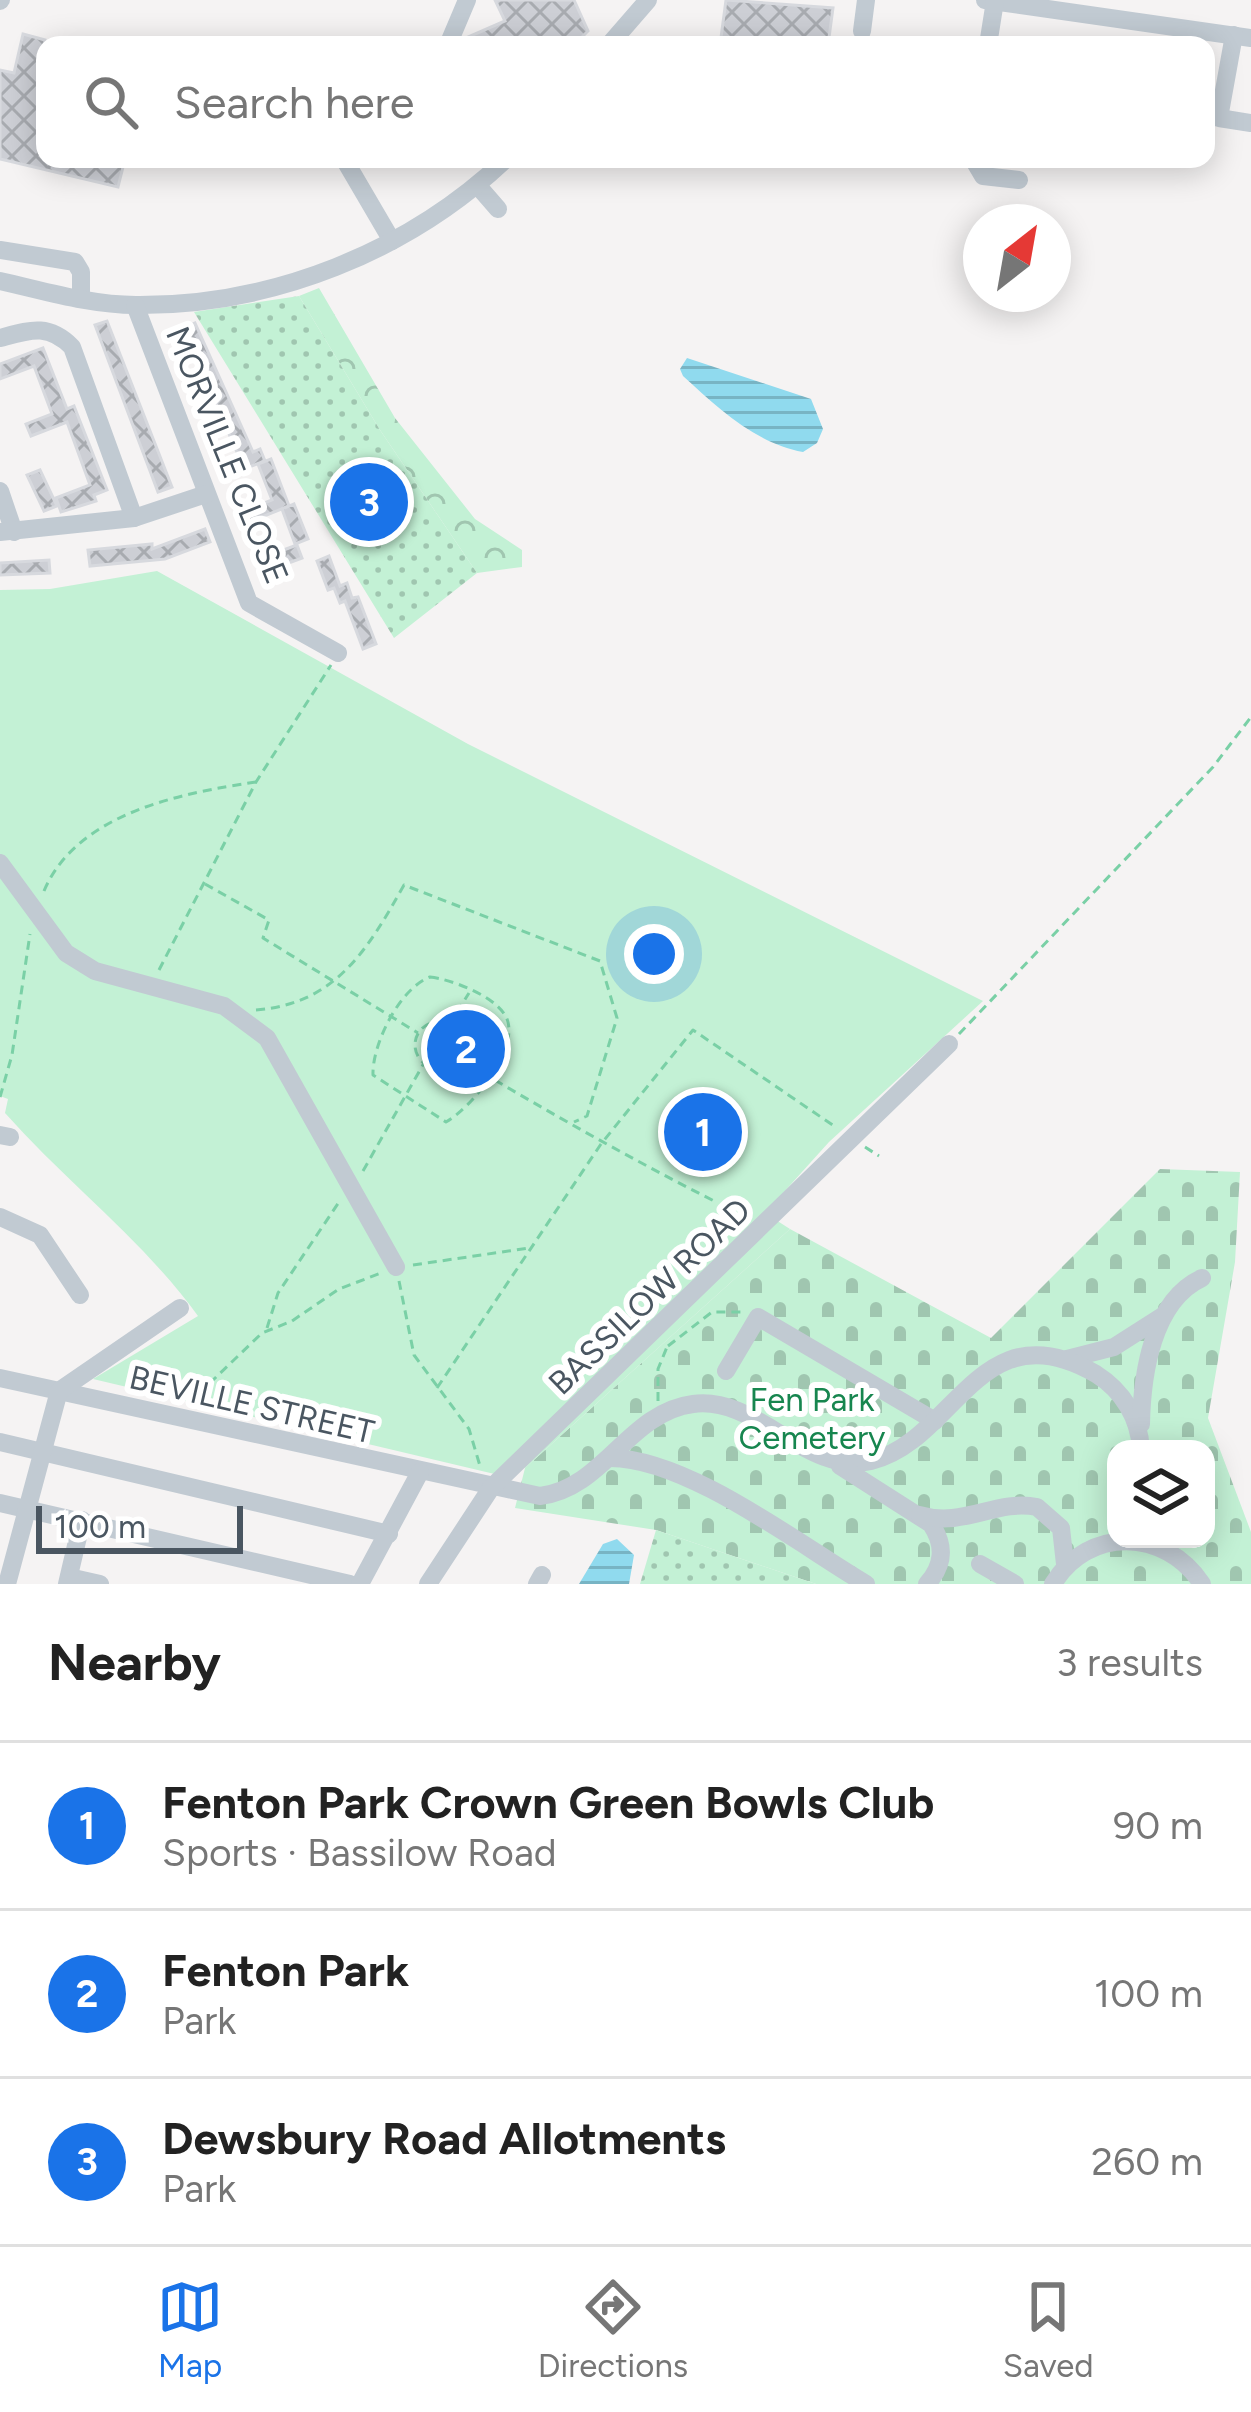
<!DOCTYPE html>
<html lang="en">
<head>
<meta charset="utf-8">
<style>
  body { margin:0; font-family:Figtree,sans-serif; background:#f2f2f2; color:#222 }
  .controls { position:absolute; right:36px; bottom:36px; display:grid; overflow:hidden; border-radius:24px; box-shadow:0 6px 30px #0003 }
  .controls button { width:108px; height:108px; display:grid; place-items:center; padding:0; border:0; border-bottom:3px solid #e0e0e0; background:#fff; color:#222; font:60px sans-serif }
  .compass { position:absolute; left:963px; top:204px; width:108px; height:108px; border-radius:50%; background:#fff; box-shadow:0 6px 30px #0003; rotate:31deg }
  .scale { position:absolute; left:36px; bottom:30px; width:207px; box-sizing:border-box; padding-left:12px; border:6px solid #4a5661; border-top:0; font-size:33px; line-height:42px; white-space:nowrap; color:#4a5661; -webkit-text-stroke:9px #fff; paint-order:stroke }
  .you { position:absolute; left:654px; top:954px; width:42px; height:42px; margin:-30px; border:9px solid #fff; border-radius:50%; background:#1a73e8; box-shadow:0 0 0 18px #1a73e833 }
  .badge { display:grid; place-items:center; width:78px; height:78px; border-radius:50%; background:#1a73e8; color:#fff; font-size:39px; font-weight:700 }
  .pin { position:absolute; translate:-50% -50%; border:6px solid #fff; box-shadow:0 3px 12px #0006 }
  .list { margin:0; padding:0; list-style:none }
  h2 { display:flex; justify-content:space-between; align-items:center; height:156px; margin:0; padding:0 48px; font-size:51px }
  h2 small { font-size:39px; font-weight:400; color:#767676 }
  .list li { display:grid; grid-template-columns:78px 1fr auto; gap:36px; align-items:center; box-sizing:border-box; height:168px; padding:0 48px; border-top:3px solid #e0e0e0 }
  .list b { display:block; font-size:45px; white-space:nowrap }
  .list p { margin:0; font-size:39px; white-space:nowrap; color:#767676 }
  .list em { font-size:39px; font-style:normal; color:#767676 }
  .icon { flex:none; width:66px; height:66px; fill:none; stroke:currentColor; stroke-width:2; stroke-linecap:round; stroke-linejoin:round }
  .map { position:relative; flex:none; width:1251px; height:1584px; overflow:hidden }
  .search { position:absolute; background:#fff; box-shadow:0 6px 30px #0003; left:36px; right:36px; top:36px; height:132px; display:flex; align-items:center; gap:30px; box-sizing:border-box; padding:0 42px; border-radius:24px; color:#767676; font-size:45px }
  .sheet { height:660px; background:#fff }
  nav { display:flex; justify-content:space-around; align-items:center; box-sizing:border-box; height:168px; border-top:3px solid #e0e0e0; background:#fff; font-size:33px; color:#767676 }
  nav a { display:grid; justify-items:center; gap:6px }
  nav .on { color:#1a73e8 }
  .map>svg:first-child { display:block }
  .forest { fill:url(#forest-crowns) }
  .cemetery { fill:url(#cemetery-stones); fill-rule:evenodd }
  .park { fill:#c3f1d5 }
  .garden { fill:url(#garden-dots) }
  .water { fill:url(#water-rules) }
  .building { fill:url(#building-cross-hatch); stroke:#d7d9de; stroke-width:3 }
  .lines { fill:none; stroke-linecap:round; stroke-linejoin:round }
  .path { stroke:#7ad0a6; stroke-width:3; stroke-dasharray:9 6; stroke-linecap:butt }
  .minor { stroke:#c1cad2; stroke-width:18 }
  .labels { text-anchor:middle; stroke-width:12; stroke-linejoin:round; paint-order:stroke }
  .street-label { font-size:33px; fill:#4a5661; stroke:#fff }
  .park-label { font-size:33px; fill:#17864f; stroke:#fff }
</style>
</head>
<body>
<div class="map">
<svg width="1251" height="1584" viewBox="0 0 1251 1584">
  <defs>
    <pattern id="forest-crowns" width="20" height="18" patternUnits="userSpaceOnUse" patternTransform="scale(3)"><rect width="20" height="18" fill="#c3f1d5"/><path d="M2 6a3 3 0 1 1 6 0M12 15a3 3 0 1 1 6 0" fill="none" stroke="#a0c6b0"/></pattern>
    <pattern id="cemetery-stones" width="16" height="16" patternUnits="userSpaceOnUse" patternTransform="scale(3)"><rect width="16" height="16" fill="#c3f1d5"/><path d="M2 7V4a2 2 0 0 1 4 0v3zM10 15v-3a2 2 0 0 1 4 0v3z" fill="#a0c6b0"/></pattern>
    <pattern id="garden-dots" width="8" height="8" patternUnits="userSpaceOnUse" patternTransform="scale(3)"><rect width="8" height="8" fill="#c3f1d5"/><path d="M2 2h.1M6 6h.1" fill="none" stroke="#a0c6b0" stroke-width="1.8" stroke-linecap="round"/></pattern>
    <pattern id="water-rules" width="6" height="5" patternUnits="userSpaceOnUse" patternTransform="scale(3)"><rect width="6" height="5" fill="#90daee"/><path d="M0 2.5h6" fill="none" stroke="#78b4c4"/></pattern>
    <pattern id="building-cross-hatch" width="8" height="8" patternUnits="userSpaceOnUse" patternTransform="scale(3)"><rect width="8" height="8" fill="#cdcfd5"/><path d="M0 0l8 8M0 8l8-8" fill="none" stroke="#a8abb0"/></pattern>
  </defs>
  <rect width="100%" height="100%" fill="#f5f3f3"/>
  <path class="forest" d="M319,288L395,418L475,519L522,550V567L477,573L380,430L299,296Z"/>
  <path class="cemetery" d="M1160,1169L1240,1172L1235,1262L1208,1418L1251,1532V1584H816L656,1530L515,1508L525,1468L790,1229L991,1338ZM1116,1449H1206V1539H1116Z"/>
  <path class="park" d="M157,571L468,744L983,1001L829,1142L765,1213L790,1229L525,1468L514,1458L503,1476L93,1379L198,1316C143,1240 68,1184 5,1113L8,1099L0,1096V590L50,589Z"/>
  <g class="garden">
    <path d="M299,296L380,430L477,573L394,638L194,312Z"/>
    <path d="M656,1530L816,1584H640Z"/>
  </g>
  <g class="water">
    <path d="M687,358L811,399L823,429L817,443L803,452C755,443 718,408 683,376L680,369Z"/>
    <path d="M617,1539L634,1555L629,1584H579L603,1544Z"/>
  </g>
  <g class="building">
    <path d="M495,0H574L588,31L574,45H463L466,38L505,21Z"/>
    <path d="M726,0L833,8L828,45H720Z"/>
    <path d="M23,34L45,40V159H125L118,187L0,159V70L14,73Z"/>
    <path d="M107,321L172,487L158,492L95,325Z"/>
    <path d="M195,323L253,452L260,449L265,461L228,475L224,463L239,457L183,328Z"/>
    <path d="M43,348L67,409L74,406L107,490L94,495L96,501L61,512L56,498L90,485L67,422L31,436L26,424L52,414L34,366L0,379V364Z"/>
    <path d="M271,459L289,506L247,523L242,512L272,500L258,464Z"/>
    <path d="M40,470L57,506L44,511L27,475Z"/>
    <path d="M294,504L308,539L295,544L282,509Z"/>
    <path d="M205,529L210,542L165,559L90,566L88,550L152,544V549Z"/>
    <path d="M297,545L302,558L264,572L259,559Z"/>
    <path d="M329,556L340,586L347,583L352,598L358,597L376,644L363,649L345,601L340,603L334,588L328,590L317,561Z"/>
    <path d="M49,560L50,573L0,575V563Z"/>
  </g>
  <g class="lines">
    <g class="path">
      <path d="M205,884L269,920L263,938L418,1033"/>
      <path d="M44,891C77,813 181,793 256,782"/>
      <path d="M159,970L256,782L331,665"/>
      <path d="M430,977C451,979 502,998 508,1022C516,1053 471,1108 446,1122L373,1075C372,1044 400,988 430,977Z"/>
      <path d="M256,1010C336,1004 368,949 404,885L600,961L617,1018L587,1116L574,1122"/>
      <circle cx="438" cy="1045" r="23"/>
      <path d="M449,1025L469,993"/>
      <path d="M959,1034L1213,767L1251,717"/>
      <path d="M456,1057C543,1109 629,1158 718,1203"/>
      <path d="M0,1097L12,1055L30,934"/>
      <path d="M865,1147L879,1156"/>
      <path d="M363,1171L424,1063"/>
      <path d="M413,1265L529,1248"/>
      <path d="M399,1281L414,1355L469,1429L480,1466"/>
      <path d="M267,1328L278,1293L339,1202"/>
      <path d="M668,1346L712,1312H744"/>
      <path d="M437,1388L601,1144L693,1030L837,1128"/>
      <path d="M658,1401V1369L667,1347"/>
      <path d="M188,1404L262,1333L292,1321L339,1289L381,1273"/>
    </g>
    <g class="minor">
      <path d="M985,0L1251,38"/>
      <path d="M0,1L1,0"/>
      <path d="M862,31L866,0"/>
      <path d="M1234,35L1219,118L1251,123"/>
      <path d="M448,45L467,0"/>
      <path d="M609,45L648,0"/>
      <path d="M988,45L995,1"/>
      <path d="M344,159L392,241"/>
      <path d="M973,159L983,176L1019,180"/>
      <path d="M478,186L498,209"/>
      <path d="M0,250L75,262L81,272V299"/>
      <path d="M0,281C45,291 90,305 136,305C272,306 408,252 506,159"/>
      <path d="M135,305L249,603L338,653"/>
      <path d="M0,338C30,330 48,323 72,347L134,518"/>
      <path d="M0,491L14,532"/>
      <path d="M0,532L134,518L206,494"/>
      <path d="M0,863L66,953L95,971L224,1006L267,1038L396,1267"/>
      <path d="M0,1135L10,1137"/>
      <path d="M0,1217L40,1235L80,1295"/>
      <path d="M1067,1359L1114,1347L1161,1317"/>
      <path d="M726,1371L758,1317L935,1421"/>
      <path d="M0,1378L540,1496C603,1489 629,1412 693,1404C757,1395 806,1476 871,1461C955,1441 980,1306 1096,1374C1123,1391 1139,1418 1141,1449"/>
      <path d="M1141,1424C1142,1375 1152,1301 1202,1278"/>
      <path d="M0,1442L389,1534"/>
      <path d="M609,1458C686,1457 800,1545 866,1584"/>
      <path d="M840,1466L931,1524C945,1545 944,1565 927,1584"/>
      <path d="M0,1503L350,1584"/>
      <path d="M920,1515C963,1528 996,1499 1037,1507L1061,1528L1065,1564"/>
      <path d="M980,1564L1015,1584"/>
      <path d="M69,1577L100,1584"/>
      <path d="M7,1584L59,1391L180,1308"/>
      <path d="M67,1584L82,1520"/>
      <path d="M360,1584L420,1472"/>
      <path d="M428,1584L491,1488L949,1044"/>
      <path d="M537,1584L542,1575"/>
      <path d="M1053,1584C1088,1526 1165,1528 1202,1584"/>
    </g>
  </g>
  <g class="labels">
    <g class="street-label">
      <text transform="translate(228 455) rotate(68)" y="12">MORVILLE CLOSE</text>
      <text transform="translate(649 1296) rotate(-44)" y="12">BASSILOW ROAD</text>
      <text transform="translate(252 1404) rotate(13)" y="12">BEVILLE STREET</text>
    </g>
    <g class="park-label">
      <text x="812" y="1411">Fen Park<tspan x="812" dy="38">Cemetery</tspan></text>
    </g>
  </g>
</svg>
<div class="controls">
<button><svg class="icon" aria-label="layers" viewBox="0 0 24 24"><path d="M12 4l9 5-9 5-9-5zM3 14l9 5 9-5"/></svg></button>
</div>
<svg class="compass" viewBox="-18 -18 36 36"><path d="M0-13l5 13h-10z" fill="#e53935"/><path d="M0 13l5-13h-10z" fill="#767676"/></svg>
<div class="scale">100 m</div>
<div class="you"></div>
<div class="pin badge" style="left:703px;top:1132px">1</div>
<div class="pin badge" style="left:466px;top:1049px">2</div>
<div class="pin badge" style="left:369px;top:502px">3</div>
<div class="search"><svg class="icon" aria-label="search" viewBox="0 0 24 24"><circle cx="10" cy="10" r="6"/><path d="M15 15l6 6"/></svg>Search here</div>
</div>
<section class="sheet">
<h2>Nearby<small>3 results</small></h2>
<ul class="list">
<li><span class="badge">1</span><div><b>Fenton Park Crown Green Bowls Club</b><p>Sports · Bassilow Road</p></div><em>90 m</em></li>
<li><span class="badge">2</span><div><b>Fenton Park</b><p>Park</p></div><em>100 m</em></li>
<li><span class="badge">3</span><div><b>Dewsbury Road Allotments</b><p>Park</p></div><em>260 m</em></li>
</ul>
</section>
<nav>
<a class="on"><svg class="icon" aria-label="map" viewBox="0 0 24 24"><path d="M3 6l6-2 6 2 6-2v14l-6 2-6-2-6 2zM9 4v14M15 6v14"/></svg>Map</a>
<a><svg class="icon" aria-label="directions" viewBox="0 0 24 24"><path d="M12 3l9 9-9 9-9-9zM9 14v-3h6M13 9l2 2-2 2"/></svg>Directions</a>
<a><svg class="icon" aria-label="saved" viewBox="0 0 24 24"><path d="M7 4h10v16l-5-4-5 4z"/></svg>Saved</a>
</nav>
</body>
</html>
